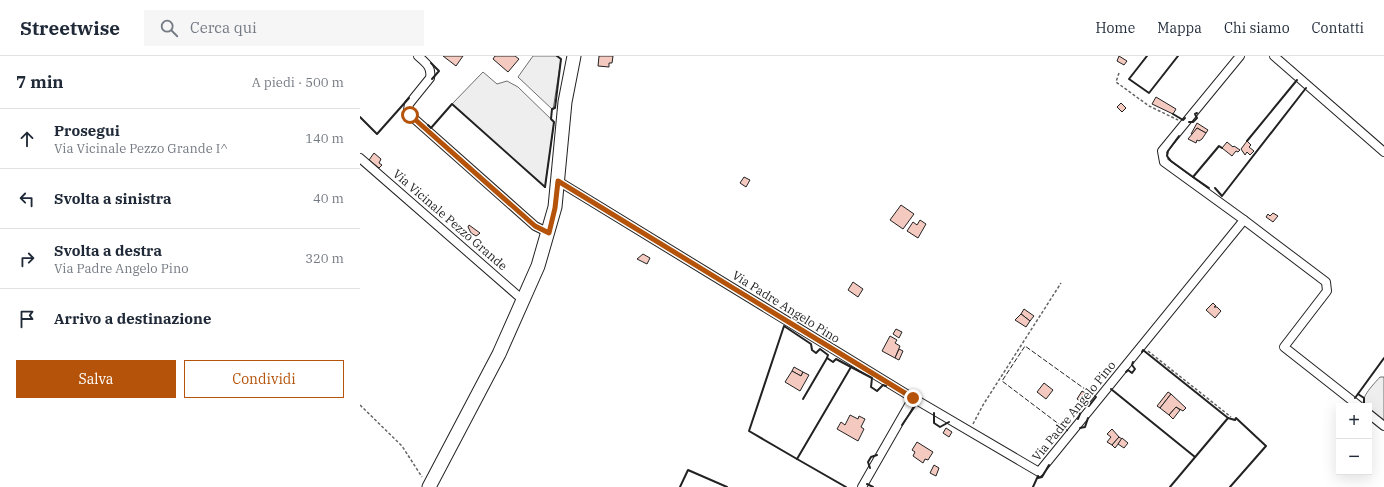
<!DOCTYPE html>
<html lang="it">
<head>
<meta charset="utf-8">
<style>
  body { margin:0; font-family:"IBM Plex Serif",serif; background:#f6f6f7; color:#1f2937 }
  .controls { position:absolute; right:12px; bottom:12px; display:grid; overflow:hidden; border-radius:0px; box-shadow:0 4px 16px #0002 }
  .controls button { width:36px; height:36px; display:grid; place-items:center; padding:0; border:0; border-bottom:1px solid #e0e1e3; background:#fff; color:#1f2937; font:20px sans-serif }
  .stop { position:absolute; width:12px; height:12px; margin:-9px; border:3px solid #b45309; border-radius:50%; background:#fff }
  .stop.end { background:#b45309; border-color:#fff; box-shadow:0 1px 4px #0008 }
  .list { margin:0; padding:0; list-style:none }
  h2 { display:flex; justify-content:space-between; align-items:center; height:52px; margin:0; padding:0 16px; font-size:17px }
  h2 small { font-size:13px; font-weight:400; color:#747a83 }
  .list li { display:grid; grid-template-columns:26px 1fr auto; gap:12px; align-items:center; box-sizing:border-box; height:60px; padding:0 16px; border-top:1px solid #e0e1e3 }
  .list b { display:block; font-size:15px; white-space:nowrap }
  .list p { margin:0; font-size:13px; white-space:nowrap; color:#747a83 }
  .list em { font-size:13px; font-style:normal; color:#747a83 }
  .actions { display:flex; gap:8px; padding:12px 16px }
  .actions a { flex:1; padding:9px 0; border:1px solid #b45309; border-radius:0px; text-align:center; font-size:14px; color:#b45309 }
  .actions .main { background:#b45309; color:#fff }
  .icon { flex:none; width:22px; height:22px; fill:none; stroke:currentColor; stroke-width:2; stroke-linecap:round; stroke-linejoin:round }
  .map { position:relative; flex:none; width:1024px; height:431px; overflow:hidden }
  header { display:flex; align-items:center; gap:24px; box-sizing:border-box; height:56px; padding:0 20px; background:#fff; border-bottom:1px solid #e0e1e3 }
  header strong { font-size:19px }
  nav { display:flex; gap:22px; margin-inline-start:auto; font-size:14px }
  .search { width:280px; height:36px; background:#f6f6f7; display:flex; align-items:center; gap:10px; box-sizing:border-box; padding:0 14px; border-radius:0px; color:#747a83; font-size:15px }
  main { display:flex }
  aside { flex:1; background:#fff }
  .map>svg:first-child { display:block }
  .green { fill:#eee; stroke:#6f6f6f }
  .building { fill:#f3c9c0; stroke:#222 }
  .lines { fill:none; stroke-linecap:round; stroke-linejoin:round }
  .minor-casing { stroke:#222; stroke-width:10 }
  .primary-casing { stroke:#222; stroke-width:15 }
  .path { stroke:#646464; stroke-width:1.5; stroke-dasharray:3 2; stroke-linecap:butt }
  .minor { stroke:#fff; stroke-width:8 }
  .primary { stroke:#fff; stroke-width:13 }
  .fence { stroke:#222; stroke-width:1; stroke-dasharray:5 2; stroke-linecap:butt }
  .wall { stroke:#222; stroke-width:2 }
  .route { stroke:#b45309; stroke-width:5 }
  .labels { text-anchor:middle; stroke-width:3; stroke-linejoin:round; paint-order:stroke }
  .street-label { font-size:12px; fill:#222; stroke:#fff }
</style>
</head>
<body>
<header>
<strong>Streetwise</strong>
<div class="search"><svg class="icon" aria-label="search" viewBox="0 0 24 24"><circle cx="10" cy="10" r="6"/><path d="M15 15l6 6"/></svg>Cerca qui</div>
<nav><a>Home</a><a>Mappa</a><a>Chi siamo</a><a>Contatti</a></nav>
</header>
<main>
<aside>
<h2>7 min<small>A piedi · 500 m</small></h2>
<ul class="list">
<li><svg class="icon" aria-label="ahead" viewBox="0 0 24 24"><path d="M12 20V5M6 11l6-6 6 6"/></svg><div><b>Prosegui</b><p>Via Vicinale Pezzo Grande I^</p></div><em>140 m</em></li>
<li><svg class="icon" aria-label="left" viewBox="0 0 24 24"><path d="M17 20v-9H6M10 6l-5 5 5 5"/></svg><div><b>Svolta a sinistra</b></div><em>40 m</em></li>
<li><svg class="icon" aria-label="right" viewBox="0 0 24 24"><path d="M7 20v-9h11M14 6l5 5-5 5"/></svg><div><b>Svolta a destra</b><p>Via Padre Angelo Pino</p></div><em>320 m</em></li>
<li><svg class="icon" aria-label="arrive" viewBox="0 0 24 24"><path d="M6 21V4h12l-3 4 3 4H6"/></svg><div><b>Arrivo a destinazione</b></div></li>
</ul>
<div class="actions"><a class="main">Salva</a><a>Condividi</a></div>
</aside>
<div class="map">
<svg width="1024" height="431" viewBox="0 0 1024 431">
  <rect width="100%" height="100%" fill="#fff"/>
  <g class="green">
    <path d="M173,0H197L201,3L193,54L158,21Z"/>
    <path d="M123,16L137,28L147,25L158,31L194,66L185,131L92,48Z"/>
    <path d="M1020,321H1024V367L1009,355V350H1004C1000,341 1014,328 1020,321Z"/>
  </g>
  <g class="building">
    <path d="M83,0H103L96,10Z"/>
    <path d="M135,0H155L159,3L148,16L133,3Z"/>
    <path d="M239,0H253L252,7H249V11L238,10Z"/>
    <path d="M759,0L767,5L764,9L757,5Z"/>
    <path d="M796,41L816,53L813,58L792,48Z"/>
    <path d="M761,47L766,52L762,56L757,51Z"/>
    <path d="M837,67L848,74L846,77L837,72L833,79L831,78Z"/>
    <path d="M837,72L846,77L842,83L839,85L837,84L836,87L828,83Z"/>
    <path d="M887,85L891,89L889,91L894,95L890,99L887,96L885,99L881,93Z"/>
    <path d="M867,86L873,91L874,90L880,94L878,96L876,95L872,100L862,92Z"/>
    <path d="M14,97L21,103L19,107L22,109L19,112L9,104Z"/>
    <path d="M384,121L390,124L386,131L380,127Z"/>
    <path d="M541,149L554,158L543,173L530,164Z"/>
    <path d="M913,157L918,160L913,166L906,161L908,158L910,160Z"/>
    <path d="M560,164L566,168L558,182L547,175L553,166L557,169Z"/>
    <path d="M109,169L120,177L119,178L116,180L111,177L108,171Z"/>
    <path d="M283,198L290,202L287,208L277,203Z"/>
    <path d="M493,226L503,233L498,241L488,234Z"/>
    <path d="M853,247L856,250L854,251H857L861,255L855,262L846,254Z"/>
    <path d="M664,253L674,260L670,265L661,258Z"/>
    <path d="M661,258L670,265L666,271L655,264Z"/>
    <path d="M536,273L542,276L539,282L533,278Z"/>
    <path d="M530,280L537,284L535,287L540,290L535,302L522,295Z"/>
    <path d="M539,293L543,295L539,304L535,302Z"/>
    <path d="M434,311L443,316L441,320L432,315Z"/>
    <path d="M432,315L441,320L443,316L449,319L440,335L425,326Z"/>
    <path d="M684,327L693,334L686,343L677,336Z"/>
    <path d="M722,335L729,339L723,347L717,343Z"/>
    <path d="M808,336L811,338L800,352L797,350Z"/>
    <path d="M811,338L826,352L823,355L816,351L809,359L800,352Z"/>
    <path d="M816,351L820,354L813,363L809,359Z"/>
    <path d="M490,359L498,363L499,360L505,363L501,371L504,373L498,385L477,373L481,366L485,369Z"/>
    <path d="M586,372L592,376L589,381L583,377Z"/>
    <path d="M752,373L759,381L752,389L747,386L751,381L747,378Z"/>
    <path d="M759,381L762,383L755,392L752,389Z"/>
    <path d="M762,382L768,387L764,392L758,388Z"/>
    <path d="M557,386L573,396L568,404L565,403L563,407L553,400L555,396L552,394Z"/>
    <path d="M574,409L579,412L576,420L570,417Z"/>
  </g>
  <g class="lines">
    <defs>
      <g id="minor">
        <path d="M58,0C66,7 72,11 70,22L49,48L48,54L50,59L175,170L189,177"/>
        <path d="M914,0L1024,96"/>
        <path d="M0,102L164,245"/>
        <path d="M198,125L553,342L679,416L884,164L804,106L802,95L880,0"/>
        <path d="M884,164L966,226L967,235L924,291L999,350"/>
        <path d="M1009,358L1024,370"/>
        <path d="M502,431L553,342"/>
      </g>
      <path id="primary" d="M69,431L139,298L178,210L195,151L205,46L214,0"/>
    </defs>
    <use href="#minor" class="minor-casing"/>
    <use href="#primary" class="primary-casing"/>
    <g class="path">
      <path d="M759,17L756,26L789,50L818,64"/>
      <path d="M788,295L871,361"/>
      <path d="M0,349L42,390L62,421"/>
      <path d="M613,368L623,349L701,227"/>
    </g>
    <use href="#minor" class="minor"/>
    <use href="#primary" class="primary"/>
    <path class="fence" d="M708,375L642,325L665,290L736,341"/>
    <g class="wall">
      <path d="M787,0L769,23L789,37L818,0"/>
      <path d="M71,7L79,15L72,23"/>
      <path d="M813,58L823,64L825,62"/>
      <path d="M0,61L17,78L49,42"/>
      <path d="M829,66H833L837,62L835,58L837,57"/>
      <path d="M68,69L71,72L92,48L185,131"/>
      <path d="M819,80L808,95L807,100L811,105L833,121"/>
      <path d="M887,85L937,24"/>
      <path d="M185,131L194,66L191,63L192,53L195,52L201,3L197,0"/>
      <path d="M849,132L833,121L859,90L862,92"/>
      <path d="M855,132L862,140L946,32"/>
      <path d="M782,296L783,294L868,362L810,431"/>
      <path d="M766,316L768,314L772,317L775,313L772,309L773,306"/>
      <path d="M751,333L835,401"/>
      <path d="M998,338L1004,342V350"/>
      <path d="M995,342L1024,302"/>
      <path d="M443,343L467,302"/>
      <path d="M574,357V367L580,371L589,366"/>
      <path d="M868,362L875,364L876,362L906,390L870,431"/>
      <path d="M718,363L720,358L718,354L723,348L729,350L736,341"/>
      <path d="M542,369L557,347"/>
      <path d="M720,372L725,371L728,362"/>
      <path d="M437,403L389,375L424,270L451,288L452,294L456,297L460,293L468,299L467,302L473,306L476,303L491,311"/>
      <path d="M510,412L508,406L511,401L517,399"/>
      <path d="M678,422L682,421L689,409"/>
      <path d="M507,428L513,431"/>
      <path d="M320,431L328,414L367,431"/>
      <path d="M486,431L437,403L491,311L512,322L511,331L517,335L523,329L526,330"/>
      <path d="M673,431L678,420"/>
    </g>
  </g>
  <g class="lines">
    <path class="route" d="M50,59L175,170L189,177L195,152L198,125L553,342"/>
  </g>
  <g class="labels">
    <g class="street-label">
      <text transform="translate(90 164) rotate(41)" y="4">Via Vicinale Pezzo Grande</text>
      <text transform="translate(426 251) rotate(32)" y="4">Via Padre Angelo Pino</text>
      <text transform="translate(714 355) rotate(-51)" y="4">Via Padre Angelo Pino</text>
    </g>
  </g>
</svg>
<div class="controls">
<button>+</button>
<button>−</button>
</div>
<div class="stop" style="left:50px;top:59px"></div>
<div class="stop end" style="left:553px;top:342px"></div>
</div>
</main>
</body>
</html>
